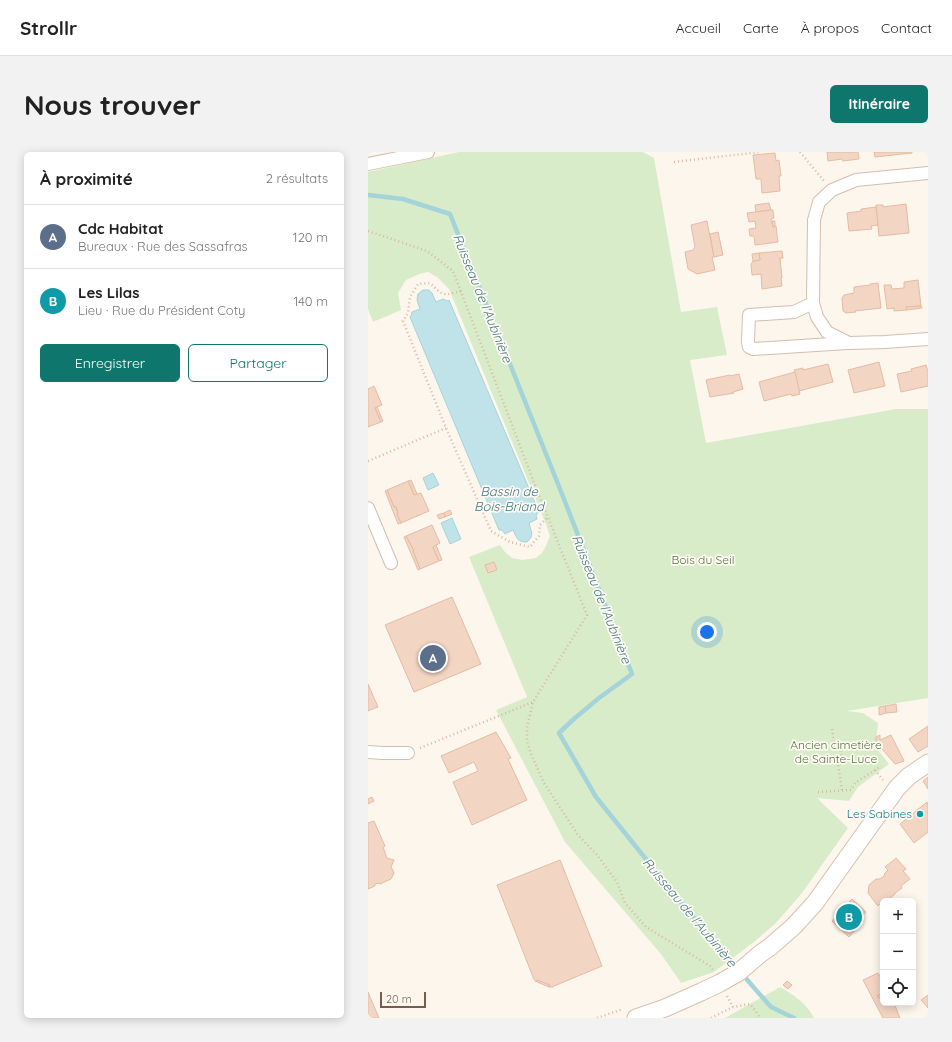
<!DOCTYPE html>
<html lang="fr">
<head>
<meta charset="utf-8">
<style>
  body { margin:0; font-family:Quicksand,sans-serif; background:#f2f2f2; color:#222 }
  .controls { position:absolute; right:12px; bottom:12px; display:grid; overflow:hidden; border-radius:6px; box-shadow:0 2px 10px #0003 }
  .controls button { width:36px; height:36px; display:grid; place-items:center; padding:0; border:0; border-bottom:1px solid #e0e0e0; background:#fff; color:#222; font:20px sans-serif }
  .scale { position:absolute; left:12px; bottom:10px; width:46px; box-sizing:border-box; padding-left:4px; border:2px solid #7a5c4d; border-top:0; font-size:11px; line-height:14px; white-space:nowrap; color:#7a5c4d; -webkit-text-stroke:3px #fffaf3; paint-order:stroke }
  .you { position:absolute; left:339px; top:480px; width:14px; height:14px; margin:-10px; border:3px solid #fff; border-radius:50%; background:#1a73e8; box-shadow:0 0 0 6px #1a73e833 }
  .badge { display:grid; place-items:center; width:26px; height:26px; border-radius:50%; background:#0f766e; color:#fff; font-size:13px; font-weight:700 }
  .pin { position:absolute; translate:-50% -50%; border:2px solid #fff; box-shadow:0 1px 4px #0006 }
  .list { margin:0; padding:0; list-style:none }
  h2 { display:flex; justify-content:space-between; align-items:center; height:52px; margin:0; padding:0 16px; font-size:17px }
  h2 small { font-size:13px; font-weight:400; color:#767676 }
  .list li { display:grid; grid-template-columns:26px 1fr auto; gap:12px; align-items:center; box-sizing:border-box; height:64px; padding:0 16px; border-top:1px solid #e0e0e0 }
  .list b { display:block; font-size:15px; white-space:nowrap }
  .list p { margin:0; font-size:13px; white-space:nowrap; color:#767676 }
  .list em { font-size:13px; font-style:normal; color:#767676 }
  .actions { display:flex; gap:8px; padding:12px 16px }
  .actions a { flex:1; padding:9px 0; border:1px solid #0f766e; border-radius:6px; text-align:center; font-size:14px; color:#0f766e }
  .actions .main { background:#0f766e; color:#fff }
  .icon { flex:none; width:22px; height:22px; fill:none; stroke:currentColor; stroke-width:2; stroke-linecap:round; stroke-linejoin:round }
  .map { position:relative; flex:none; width:560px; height:866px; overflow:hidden; border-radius:6px }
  header { display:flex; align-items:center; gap:24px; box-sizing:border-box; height:56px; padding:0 20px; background:#fff; border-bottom:1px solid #e0e0e0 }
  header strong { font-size:19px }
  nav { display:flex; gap:22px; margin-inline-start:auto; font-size:14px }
  .intro { display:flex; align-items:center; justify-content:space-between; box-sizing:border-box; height:96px; padding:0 24px }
  h1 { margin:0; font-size:28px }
  .button { padding:10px 18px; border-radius:6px; background:#0f766e; color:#fff; font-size:14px; font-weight:700 }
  main { display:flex; gap:24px; padding:0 24px }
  aside { flex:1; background:#fff; border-radius:6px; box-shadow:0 2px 10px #0003 }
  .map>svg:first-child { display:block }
  .green { fill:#d8ecc9 }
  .water { fill:#bfe3e8; stroke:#a5d3da }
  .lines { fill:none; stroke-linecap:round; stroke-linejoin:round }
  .stream { stroke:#a5d3da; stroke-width:4.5 }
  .building { fill:#f3d5c3; stroke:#e6bba3 }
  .street-casing { stroke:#d1beb0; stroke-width:14 }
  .secondary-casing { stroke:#d6c0b0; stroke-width:19 }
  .path { stroke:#d9b8a5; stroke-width:2.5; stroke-dasharray:1 3; stroke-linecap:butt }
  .street { stroke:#fff; stroke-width:12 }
  .secondary { stroke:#fff; stroke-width:17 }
  .culture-dot { fill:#0f9aa8; stroke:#fffaf3; stroke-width:1.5 }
  .labels { text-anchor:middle; stroke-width:3.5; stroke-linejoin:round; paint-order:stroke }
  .park-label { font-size:12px; fill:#537a41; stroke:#fffaf3 }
  .culture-label { font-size:12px; fill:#0d838f; stroke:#fffaf3; text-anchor:end }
  .water-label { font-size:13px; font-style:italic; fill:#437c86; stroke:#fffaf3 }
</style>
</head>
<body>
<header>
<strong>Strollr</strong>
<nav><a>Accueil</a><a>Carte</a><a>À propos</a><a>Contact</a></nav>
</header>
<div class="intro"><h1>Nous trouver</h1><a class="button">Itinéraire</a></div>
<main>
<aside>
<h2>À proximité<small>2 résultats</small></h2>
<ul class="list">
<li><span class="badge" style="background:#5c6f8a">A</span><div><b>Cdc Habitat</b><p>Bureaux · Rue des Sassafras</p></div><em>120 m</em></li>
<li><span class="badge" style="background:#0f9aa8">B</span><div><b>Les Lilas</b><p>Lieu · Rue du Président Coty</p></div><em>140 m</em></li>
</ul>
<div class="actions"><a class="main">Enregistrer</a><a>Partager</a></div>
</aside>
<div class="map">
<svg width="560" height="866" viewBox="0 0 560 866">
  <rect width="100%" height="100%" fill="#fdf6ec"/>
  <g class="green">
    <path d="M91,0H275L286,6L313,160L349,155L359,203L322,208L338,291L528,257H560V546L479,559L495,561L510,571L508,590L505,592L521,612L490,635L481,649L449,646L480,676L434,741L408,771L386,790L346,820L313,831L293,802L197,690L128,558L159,545L101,405L132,393L137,400L144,406L154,408L168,406L174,401L178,394L182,384L178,372L81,137L69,125L60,120L51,122L38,128L30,141L33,158L5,170L0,157V20Z"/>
    <path d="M412,835C427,844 437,850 446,866H357Z"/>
  </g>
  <g class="water">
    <path d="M55,138H61L64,141L68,150L75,147L79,149L81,148L171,360C168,362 168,363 169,367L161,371C163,380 167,383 159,390C149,390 149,386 145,378L137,382L134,378H131L42,165L43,164L44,160L52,157L49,148L50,142Z"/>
    <path d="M65,321L71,333L60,338L55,326Z"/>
    <path d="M84,366L93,387L82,392L73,371Z"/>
  </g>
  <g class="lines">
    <g class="stream">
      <path d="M0,43L35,47L82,62L194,342L264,522L231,546L207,566L191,581L228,645L314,752L369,816"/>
      <path d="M374,822L403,855L426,866"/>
    </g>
  </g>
  <g class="building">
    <path d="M459,0H490L491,7L475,9L474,7L460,9Z"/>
    <path d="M506,0H544V1L507,5Z"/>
    <path d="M407,1L408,9L411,8L413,24H411L412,39L394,41L393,27H388L385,3Z"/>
    <path d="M401,51L403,58L388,60L387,53Z"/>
    <path d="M538,52L541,81L511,84L508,53H515V55Z"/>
    <path d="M508,55L510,73L503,74L504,77L481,79L479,61L493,59V57Z"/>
    <path d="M403,58H405L406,66L403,67L405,75L408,74L410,90L387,93L386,84H382L381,77L388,76L387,69L381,70L379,61Z"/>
    <path d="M339,69L346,105H344L347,118L329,122L320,117L317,100L325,98L327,95L323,73Z"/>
    <path d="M404,69H407V74L405,75Z"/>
    <path d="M350,80L355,103L346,105L342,82Z"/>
    <path d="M414,99L415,106H412L414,126H413L414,134L394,137L393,122L384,123L383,112L385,109L392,108L391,101Z"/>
    <path d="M391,101L392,108L385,109L384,102Z"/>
    <path d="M550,128L553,154L538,155L539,158L526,159V156L519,157L516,133H523L524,137L536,136V130Z"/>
    <path d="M510,131L513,156L487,159L488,160L478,161L475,159L474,146L476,143L486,141V135L502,133V132Z"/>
    <path d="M553,154L554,156L539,158L538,155Z"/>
    <path d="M511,210L517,234L486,241L480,218Z"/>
    <path d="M460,212L465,230L431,239L426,218L435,216V218Z"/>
    <path d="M558,213L560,220V234L533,240L529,222L544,219L543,217Z"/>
    <path d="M427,220L432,242L424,244L423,242L396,249L391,230Z"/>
    <path d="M371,222L375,237L365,240L366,241L342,245L338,228L362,223V224Z"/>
    <path d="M6,234L14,253L7,256L13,270L0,275V237Z"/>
    <path d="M9,255L15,269L13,270L7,256Z"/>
    <path d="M43,328L49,342L46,343L40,329Z"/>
    <path d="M40,329L46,343L53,341L61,359L33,371L29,362H30L28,355H26L19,338Z"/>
    <path d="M19,338L26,355H28L30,362H29L33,371L30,372L17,339Z"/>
    <path d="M82,358L84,362L77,365L76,361Z"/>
    <path d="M76,361L77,365L71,367L69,363Z"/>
    <path d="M64,373L72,391L65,395L71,409L52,417L45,399H46L38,384Z"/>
    <path d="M38,384L46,399H45L52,417L50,418L36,385Z"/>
    <path d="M68,393L74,408L71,409L65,395Z"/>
    <path d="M126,410L129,418L120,421L117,413Z"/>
    <path d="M84,445L113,512L46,540L17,473Z"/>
    <path d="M0,532L10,555L0,559Z"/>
    <path d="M528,552L529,560L518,561L517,554Z"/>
    <path d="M517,554L518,561L511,563V555Z"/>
    <path d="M560,574V594L550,600L541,587Z"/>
    <path d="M128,580L143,606L140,607L159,648L104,673L85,630L110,619L106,610L81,621L73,604Z"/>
    <path d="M512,583V588L523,583L536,609L527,612L508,590V585Z"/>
    <path d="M560,625V637L555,629Z"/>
    <path d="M4,645L6,649L0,652V647Z"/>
    <path d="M559,650L560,653V680L546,691L532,672Z"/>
    <path d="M6,669L17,694L15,695L19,706L26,708L23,715L26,721L23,727L12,732L11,731L7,732V734L0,737V671Z"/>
    <path d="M528,706L538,717L535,719L542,727L533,734L534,736L527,741V742L521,747L520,746L515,749L510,754L500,741L501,733L508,727H512L516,724L517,721L520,718L517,715Z"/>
    <path d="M192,708L234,814L186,834L185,835H181L182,833L169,828L168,830L165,826V825L129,733Z"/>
    <path d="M484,747L498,760L485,774L488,777L481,785L464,769Z"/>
    <path d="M510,821L515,830V841L509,844L511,846L515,844V851H526L532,866H515L495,828Z"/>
    <path d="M169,828L182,833L181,835L169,830Z"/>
    <path d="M419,829L424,833L420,837L415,833Z"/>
    <path d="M0,840L11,866H0Z"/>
    <path d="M515,841V844L511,846L509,844Z"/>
    <path d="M560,843V856L553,848Z"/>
  </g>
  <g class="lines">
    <defs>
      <g id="street">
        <path d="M0,12L60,0"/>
        <path d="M560,21L488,28L464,38L451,50L446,68L445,151L449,165L459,180L481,191L517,190L560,187"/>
        <path d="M445,151L426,160L381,163L380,190L381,195L385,197L479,191"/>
        <path d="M0,356L23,411"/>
        <path d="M0,600L15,601H40"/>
      </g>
      <path id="secondary" d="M268,866L297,856L333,840L352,831L371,820L392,802L402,795L425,775L447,751L529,636L541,624L560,611"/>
    </defs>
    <use href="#street" class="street-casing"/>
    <use href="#secondary" class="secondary-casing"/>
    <g class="path">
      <path d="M432,0L456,29"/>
      <path d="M306,10L392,0"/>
      <path d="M0,79L59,99L85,119L167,333L219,463L165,550L159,575V589L163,602L176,631L210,683L229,703L249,730L257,751L278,775L342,814L345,818"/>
      <path d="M93,139C75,144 75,144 62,131L50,132L42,145L40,161L35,169L78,276L123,379L142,390L162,395L171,384L172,373L180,365"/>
      <path d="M0,309L78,276"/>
      <path d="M464,577L466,591L471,590L474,606H469L474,638"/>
      <path d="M52,596L165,550"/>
      <path d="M507,618L515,628"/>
      <path d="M450,640L483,638L487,631L513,614"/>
      <path d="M359,844L365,855"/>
      <path d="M229,866L255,857"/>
      <path d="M343,866L365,855L382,852L389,861L392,866"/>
    </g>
    <use href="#street" class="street"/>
    <use href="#secondary" class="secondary"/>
  </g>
  <circle class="culture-dot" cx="552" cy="662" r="4"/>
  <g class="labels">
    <g class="park-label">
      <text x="335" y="412">Bois du Seil</text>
      <text x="468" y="597">Ancien cimetière<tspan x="468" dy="14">de Sainte-Luce</tspan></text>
    </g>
    <g class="culture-label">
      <text x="544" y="666">Les Sabines</text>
    </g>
    <g class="water-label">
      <text transform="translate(115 146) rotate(68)" y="5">Ruisseau de l'Aubinière</text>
      <text x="141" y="344">Bassin de<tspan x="141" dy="15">Bois-Briand</tspan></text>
      <text transform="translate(234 447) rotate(68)" y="5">Ruisseau de l'Aubinière</text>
      <text transform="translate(322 760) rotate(50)" y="5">Ruisseau de l'Aubinière</text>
    </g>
  </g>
</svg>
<div class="controls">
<button>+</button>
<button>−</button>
<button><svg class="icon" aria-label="locate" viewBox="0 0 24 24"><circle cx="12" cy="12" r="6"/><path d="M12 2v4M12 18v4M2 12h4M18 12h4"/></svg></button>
</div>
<div class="scale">20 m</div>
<div class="you"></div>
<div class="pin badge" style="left:65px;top:506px;background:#5c6f8a">A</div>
<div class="pin badge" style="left:481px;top:765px;background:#0f9aa8">B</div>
</div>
</main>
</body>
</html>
